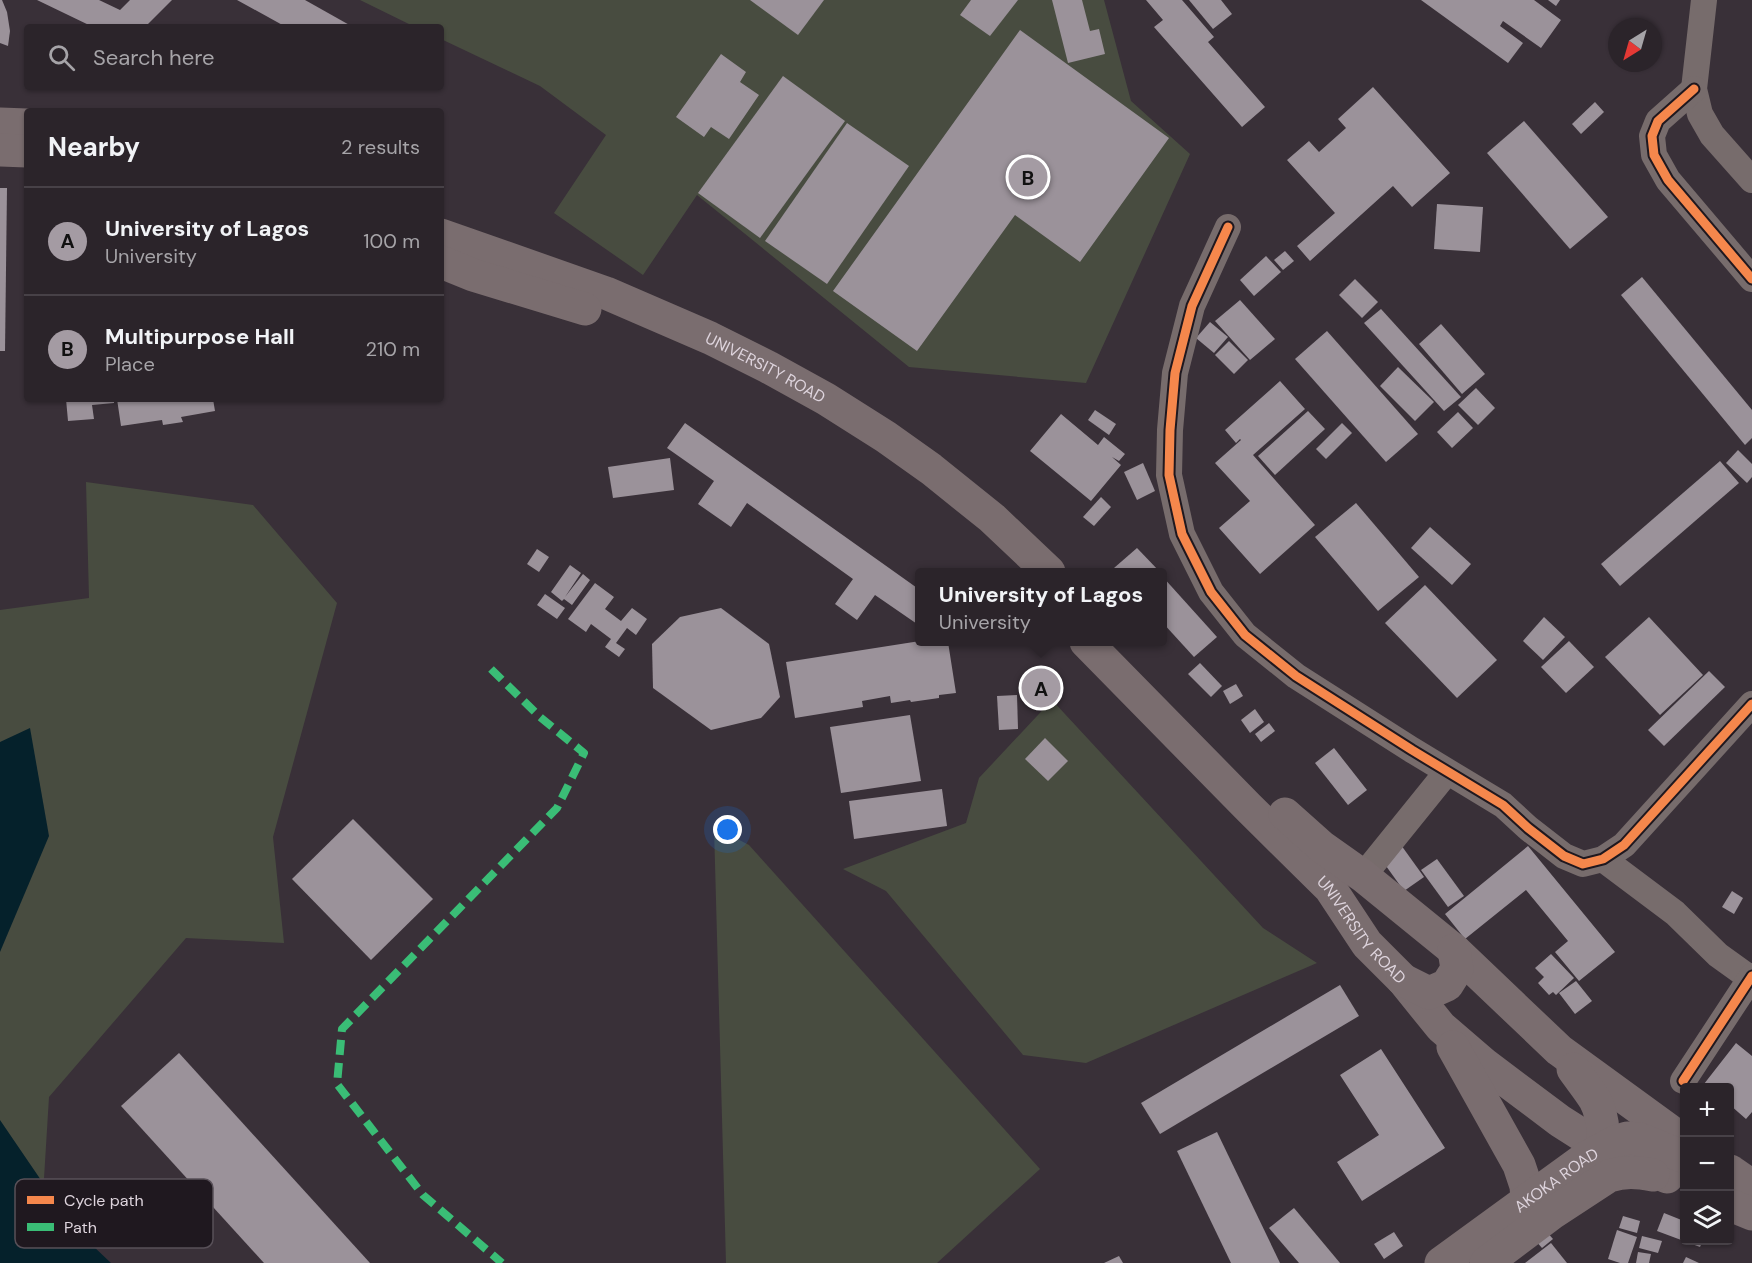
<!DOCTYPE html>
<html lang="en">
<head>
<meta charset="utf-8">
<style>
  body { margin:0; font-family:"DM Sans",sans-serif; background:#332c32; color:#f1f3f6 }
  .controls { position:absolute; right:18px; bottom:18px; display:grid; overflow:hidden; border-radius:6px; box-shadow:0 2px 4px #0004 }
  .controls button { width:54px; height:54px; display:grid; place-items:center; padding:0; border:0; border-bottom:2px solid #474147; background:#2b242a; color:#f1f3f6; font:30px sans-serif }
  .compass { position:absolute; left:1608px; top:18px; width:54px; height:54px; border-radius:50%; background:#2b242a; box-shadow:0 2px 4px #0004; rotate:217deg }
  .you { position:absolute; left:728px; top:830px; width:21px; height:21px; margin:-15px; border:4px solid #fff; border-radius:50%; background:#1a73e8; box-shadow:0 0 0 9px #1a73e833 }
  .badge { display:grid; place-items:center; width:39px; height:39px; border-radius:50%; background:#a49ba3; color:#111; font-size:20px; font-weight:700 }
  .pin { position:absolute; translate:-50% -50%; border:3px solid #fff; box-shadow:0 2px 6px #0006 }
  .popup { position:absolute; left:915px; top:568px; width:252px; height:78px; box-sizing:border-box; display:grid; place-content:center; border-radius:6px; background:#2b242a; filter:drop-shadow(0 2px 4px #0005); font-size:20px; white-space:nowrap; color:#a6a4a8 }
  .popup b { font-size:22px; color:#f1f3f6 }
  .popup::after { content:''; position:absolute; left:50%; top:100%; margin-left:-12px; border:12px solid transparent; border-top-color:#2b242a }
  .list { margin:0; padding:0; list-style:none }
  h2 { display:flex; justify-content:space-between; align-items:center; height:78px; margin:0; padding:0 24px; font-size:26px }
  h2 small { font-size:20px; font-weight:400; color:#a6a4a8 }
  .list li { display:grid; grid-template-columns:39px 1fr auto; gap:18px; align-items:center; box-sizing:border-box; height:108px; padding:0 24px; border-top:2px solid #474147 }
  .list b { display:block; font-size:22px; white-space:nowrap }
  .list p { margin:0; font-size:20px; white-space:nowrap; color:#a6a4a8 }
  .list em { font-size:20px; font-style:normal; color:#a6a4a8 }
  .icon { flex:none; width:33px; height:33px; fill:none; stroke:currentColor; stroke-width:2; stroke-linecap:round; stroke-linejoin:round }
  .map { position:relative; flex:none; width:1752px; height:1263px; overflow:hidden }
  .search { position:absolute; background:#2b242a; box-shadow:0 2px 4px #0004; left:24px; top:24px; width:420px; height:66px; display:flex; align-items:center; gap:15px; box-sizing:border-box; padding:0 21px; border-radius:6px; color:#a6a4a8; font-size:22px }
  .panel { position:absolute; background:#2b242a; box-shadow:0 2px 4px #0004; left:24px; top:108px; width:420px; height:294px; border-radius:6px }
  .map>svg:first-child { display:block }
  .green { fill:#484c40 }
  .water { fill:#05212b }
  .building { fill:#9b929a }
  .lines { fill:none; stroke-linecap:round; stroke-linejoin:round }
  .street { stroke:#776c6c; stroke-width:26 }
  .secondary { stroke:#7a6d6f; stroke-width:33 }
  .quiet { stroke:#3abd76; stroke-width:8; stroke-dasharray:15 8; stroke-linecap:butt }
  .cycleway-casing { stroke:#1f181f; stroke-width:13 }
  .cycleway { stroke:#f5874c; stroke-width:9 }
  .labels { text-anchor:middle; stroke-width:6; stroke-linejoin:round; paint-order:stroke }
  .street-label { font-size:16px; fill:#ded4dd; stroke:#1f181f }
  .key { fill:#1f181f; stroke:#585058; stroke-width:1.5 }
  .key-label { font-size:16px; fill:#ded4dd }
</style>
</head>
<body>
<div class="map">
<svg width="1752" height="1263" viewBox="0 0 1752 1263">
  <rect width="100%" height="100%" fill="#393038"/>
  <g class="green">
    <path d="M360,0H1104L1131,101L1190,154L1086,383L909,367L697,195L643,275L554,213L606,135L540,86L441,39V27H415Z"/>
    <path d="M86,482L253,505L337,603L273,837L284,943L186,938L49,1097L41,1227L0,1263V610L89,598Z"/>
    <path d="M1052,700L1263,928L1317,963L1086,1063L1023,1055L886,891L843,869L966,823L979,778Z"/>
    <path d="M714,827L749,845L1040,1169L937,1263H726Z"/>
  </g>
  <g class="water">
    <path d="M30,728L49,836L0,952V742Z"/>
    <path d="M0,1120L73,1227L111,1263H0Z"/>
  </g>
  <g class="building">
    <path d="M0,0H2L7,12L10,31L8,46L0,43Z"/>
    <path d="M37,0H99L120,10L130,0H172L145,27H93Z"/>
    <path d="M237,0H305L353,27H286Z"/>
    <path d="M750,0H824L798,35Z"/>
    <path d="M971,0H1018L990,36L960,15Z"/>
    <path d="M1052,0H1082L1090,31L1099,29L1105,54L1068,63Z"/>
    <path d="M1146,0H1182L1214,37L1208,42L1265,107L1242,127L1154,27L1163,20Z"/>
    <path d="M1189,0H1221L1232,14L1213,29Z"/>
    <path d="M1421,0H1534L1561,20L1541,48L1503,21L1500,26L1523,43L1508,63Z"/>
    <path d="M1548,0H1560L1556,6Z"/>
    <path d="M1020,30L1169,138L1080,262L1015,215L917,351L833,291Z"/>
    <path d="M721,54L746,72L740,82L759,95L729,139L711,127L704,137L676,117Z"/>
    <path d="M783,76L845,121L760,238L698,193Z"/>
    <path d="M1373,87L1450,173L1412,207L1393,186L1310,261L1297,246L1335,213L1287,160L1309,141L1319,152L1346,128L1338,119Z"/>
    <path d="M1595,102L1604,112L1581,134L1572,124Z"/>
    <path d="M1524,121L1608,217L1570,249L1487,153Z"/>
    <path d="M847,123L909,166L827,284L765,241Z"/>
    <path d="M0,188H7L5,351H0Z"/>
    <path d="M1437,204L1483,207L1480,252L1434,249Z"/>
    <path d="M1285,251L1294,261L1283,270L1274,260Z"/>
    <path d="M1266,256L1281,272L1254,296L1240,280Z"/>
    <path d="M1642,277L1752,410V438L1745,445L1621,295Z"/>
    <path d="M1355,279L1378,302L1362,318L1339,295Z"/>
    <path d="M1240,300L1275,339L1250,360L1215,321Z"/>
    <path d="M1381,309L1461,397L1444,411L1364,323Z"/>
    <path d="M1210,322L1228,337L1214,353L1196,338Z"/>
    <path d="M1441,324L1485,374L1462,394L1419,344Z"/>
    <path d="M1327,331L1418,434L1386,462L1295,359Z"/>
    <path d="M1229,341L1248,360L1234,374L1215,355Z"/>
    <path d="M1398,367L1434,402L1415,421L1380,386Z"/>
    <path d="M1280,381L1305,409L1253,455L1315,525L1260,574L1219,528L1250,501L1215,463L1241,440L1240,439L1236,443L1225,430Z"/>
    <path d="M1476,388L1495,408L1478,425L1458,405Z"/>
    <path d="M66,399H114V403L92,405L94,419L68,421Z"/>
    <path d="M117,399H213L215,411L181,417L183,422L163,425L162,420L121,426Z"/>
    <path d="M1095,410L1116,424L1109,435L1088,420Z"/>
    <path d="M1308,411L1325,429L1275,475L1258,456Z"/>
    <path d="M1458,412L1473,428L1452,448L1437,432Z"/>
    <path d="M1061,414L1098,445L1104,437L1125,454L1119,461L1112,457L1121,465L1091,501L1030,451Z"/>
    <path d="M685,423L920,590V626L875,595L857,620L835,604L853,579L747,503L731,527L698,504L714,481L667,448Z"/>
    <path d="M1342,423L1352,433L1326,459L1316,449Z"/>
    <path d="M1738,450L1752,464V477L1747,483L1726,463Z"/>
    <path d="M670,458L674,490L613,498L608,467Z"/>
    <path d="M1720,461L1739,483L1620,586L1601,564Z"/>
    <path d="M1143,463L1155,491L1137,500L1124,472Z"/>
    <path d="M1101,497L1111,507L1094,526L1083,517Z"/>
    <path d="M1356,503L1419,577L1378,611L1315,537Z"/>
    <path d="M1430,527L1471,564L1452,585L1411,548Z"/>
    <path d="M1137,548L1160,572H1118L1114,568Z"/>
    <path d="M537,549L549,557L539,572L527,564Z"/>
    <path d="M570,565L581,573L565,597L583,574L590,580L572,605L564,599L562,601L551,592Z"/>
    <path d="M1162,576L1217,637L1194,657L1162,622Z"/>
    <path d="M595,583L614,597L605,609L621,621L632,608L647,619L636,635L627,628L616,643L625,649L619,657L605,647L611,639L591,624L586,632L568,619Z"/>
    <path d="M1425,585L1497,660L1457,698L1385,623Z"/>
    <path d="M545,594L565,608L557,619L537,605Z"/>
    <path d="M721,608L769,644L780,697L761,718L711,730L653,688L652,644L680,617Z"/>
    <path d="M1544,617L1565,637L1543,660L1523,641Z"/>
    <path d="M1649,617L1703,675L1660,715L1605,657Z"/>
    <path d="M920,641L948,642L956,693L939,695V698L911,702L910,700L891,703L890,696L862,701L863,707L795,718L786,662Z"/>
    <path d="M1569,641L1594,667L1566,693L1541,667Z"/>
    <path d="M1200,663L1222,686L1211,697L1188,674Z"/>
    <path d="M1709,671L1725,687L1664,746L1648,730Z"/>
    <path d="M1236,684L1243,696L1230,704L1223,691Z"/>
    <path d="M1017,695L1018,729L999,730L997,696Z"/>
    <path d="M1255,709L1264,722L1250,733L1241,720Z"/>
    <path d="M910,715L921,781L841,793L830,727Z"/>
    <path d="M1269,723L1275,731L1261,742L1255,734Z"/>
    <path d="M1045,738L1068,761L1048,781L1025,759Z"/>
    <path d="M1334,748L1367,790L1348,805L1315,763Z"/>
    <path d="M942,789L947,826L854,839L849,801Z"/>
    <path d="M353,819L433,899L371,960L292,879Z"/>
    <path d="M1401,845L1424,877L1404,891L1381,859Z"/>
    <path d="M1528,846L1615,952L1579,981L1555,952L1568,941L1526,890L1465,939L1445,914Z"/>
    <path d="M1437,859L1464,896L1448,907L1421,870Z"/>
    <path d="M1732,891L1743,898L1734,914L1722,907Z"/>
    <path d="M1551,954L1574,978L1556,995L1553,992L1549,995L1538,983L1544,977L1535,968Z"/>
    <path d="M1576,981L1592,1001L1575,1014L1559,993Z"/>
    <path d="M1340,985L1359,1016L1160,1134L1141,1103Z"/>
    <path d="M1736,1043L1752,1056V1112L1746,1119L1730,1105V1088H1708L1704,1084Z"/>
    <path d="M1381,1049L1445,1148L1362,1201L1337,1162L1379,1135L1340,1075Z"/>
    <path d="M179,1053L370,1263H264L121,1106Z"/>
    <path d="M1217,1132L1280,1263H1231L1177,1151Z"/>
    <path d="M1294,1208L1340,1263H1299L1269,1228Z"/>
    <path d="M1664,1213L1684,1221V1240H1703L1700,1247L1657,1231Z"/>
    <path d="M1623,1216L1640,1221L1637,1233L1619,1228Z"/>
    <path d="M1617,1230L1637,1237L1628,1263H1620L1608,1259Z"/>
    <path d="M1546,1231L1553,1239L1542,1248L1535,1240Z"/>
    <path d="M1394,1232L1403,1246L1384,1259L1374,1244Z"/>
    <path d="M1642,1236L1662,1241L1658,1253L1639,1248Z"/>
    <path d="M1551,1243L1567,1263H1525Z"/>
    <path d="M1638,1252L1651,1254L1649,1263H1636Z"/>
    <path d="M1119,1256L1123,1263H1104Z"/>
    <path d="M1686,1257L1699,1263H1683Z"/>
  </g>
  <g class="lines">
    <g class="street">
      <path d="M1704,0L1694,89L1700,114L1712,135L1752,180"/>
      <path d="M1694,89L1658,121L1652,136L1654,155L1668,180L1752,279"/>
      <path d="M1228,227L1192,306L1175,373L1170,430L1169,475L1182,534L1211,592L1245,635L1296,676L1412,750L1503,805L1528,828L1564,856L1583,864L1603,859L1624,845L1752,704"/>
      <path d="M1603,859L1675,913L1718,955L1750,978"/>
      <path d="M1363,876L1447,772"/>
      <path d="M1683,1081L1752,976"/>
    </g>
    <g class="secondary">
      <path d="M0,124L27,125"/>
      <path d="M0,150L27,151"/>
      <path id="s1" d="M441,235L606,293L710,338L768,367L826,399L886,437L931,469L992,518L1049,572"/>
      <path d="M441,262L473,275L585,309"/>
      <path id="s2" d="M1086,642L1248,807L1330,888L1367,944L1403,980L1441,1027L1484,1064L1560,1121L1604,1149L1667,1177"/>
      <path d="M1285,814L1322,847L1363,876L1454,950L1559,1050L1684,1141"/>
      <path d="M1403,980L1429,993L1447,985L1457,969L1454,950"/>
      <path d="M1453,1047L1519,1165L1526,1186L1527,1200"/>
      <path d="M1573,1069C1580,1079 1589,1090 1595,1100C1605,1119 1605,1145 1599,1165"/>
      <path d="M1730,1171L1752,1186"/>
      <path d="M1730,1205L1752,1214"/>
      <path id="s3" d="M1441,1263L1584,1159L1617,1141L1627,1138L1640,1139L1684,1157"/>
      <path d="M1486,1263L1551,1214L1609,1176C1625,1171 1637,1172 1653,1175"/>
    </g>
    <path class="quiet" d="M491,669L540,717L584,753L557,808L342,1029L337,1084L423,1195L502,1263"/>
    <defs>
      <g id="cycleway">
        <path d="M1694,89L1658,121L1652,136L1654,155L1668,180L1752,279"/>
        <path d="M1228,227L1192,306L1175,373L1170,430L1169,475L1182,534L1211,592L1245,635L1296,676L1412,750L1503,805L1528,828L1564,856L1583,864L1603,859L1624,845L1752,704"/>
        <path d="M1683,1081L1752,976"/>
      </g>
    </defs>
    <use href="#cycleway" class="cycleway-casing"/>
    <use href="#cycleway" class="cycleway"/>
  </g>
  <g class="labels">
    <g class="street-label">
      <text dy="6" stroke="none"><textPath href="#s1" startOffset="351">UNIVERSITY ROAD</textPath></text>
      <text dy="6" stroke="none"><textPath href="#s2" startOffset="399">UNIVERSITY ROAD</textPath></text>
      <text dy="6" stroke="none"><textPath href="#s3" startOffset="142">AKOKA ROAD</textPath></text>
    </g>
  </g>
  <rect x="15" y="1179" width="198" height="69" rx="9" class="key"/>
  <rect x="27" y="1196" width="27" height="8" fill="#f5874c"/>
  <rect x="27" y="1223" width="27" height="8" fill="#3abd76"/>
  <g class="key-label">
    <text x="64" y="1206">Cycle path</text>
    <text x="64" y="1233">Path</text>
  </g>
</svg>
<div class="controls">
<button>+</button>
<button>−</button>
<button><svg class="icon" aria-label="layers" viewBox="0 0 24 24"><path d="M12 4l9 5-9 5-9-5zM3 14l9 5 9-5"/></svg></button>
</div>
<svg class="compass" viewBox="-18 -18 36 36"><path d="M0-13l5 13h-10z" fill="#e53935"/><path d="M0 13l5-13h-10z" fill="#a6a4a8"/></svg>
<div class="you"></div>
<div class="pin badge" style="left:1041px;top:688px">A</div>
<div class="popup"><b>University of Lagos</b>University</div>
<div class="pin badge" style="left:1028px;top:177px">B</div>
<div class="search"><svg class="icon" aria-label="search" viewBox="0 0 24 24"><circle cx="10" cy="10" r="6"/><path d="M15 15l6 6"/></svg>Search here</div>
<section class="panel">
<h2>Nearby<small>2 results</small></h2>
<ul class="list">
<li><span class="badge">A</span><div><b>University of Lagos</b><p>University</p></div><em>100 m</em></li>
<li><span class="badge">B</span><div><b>Multipurpose Hall</b><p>Place</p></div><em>210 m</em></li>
</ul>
</section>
</div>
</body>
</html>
